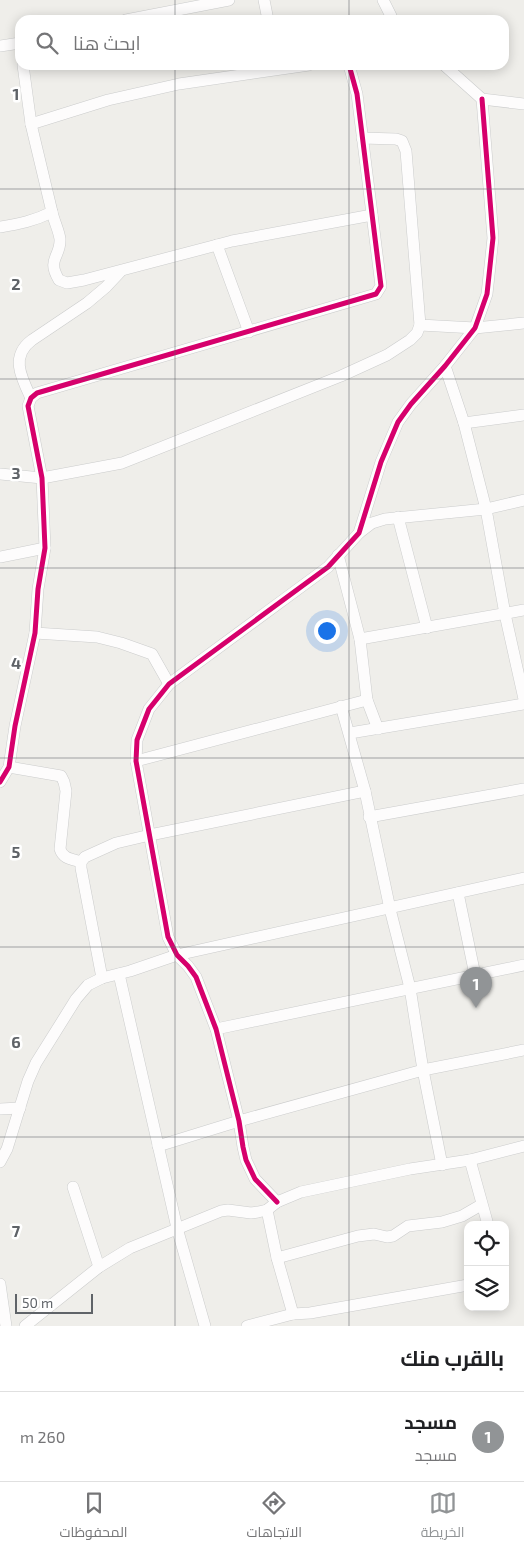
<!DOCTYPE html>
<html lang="ar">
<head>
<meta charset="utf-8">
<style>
  body { margin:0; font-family:"Exo 2",Cairo,sans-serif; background:#f6f6f6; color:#202124; direction:rtl }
  .controls { position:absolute; right:15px; bottom:15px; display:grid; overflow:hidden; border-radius:10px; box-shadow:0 2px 12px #0003 }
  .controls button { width:45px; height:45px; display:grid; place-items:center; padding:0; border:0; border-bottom:1px solid #e0e0e0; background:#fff; color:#202124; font:25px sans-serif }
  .scale { position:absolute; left:15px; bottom:12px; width:78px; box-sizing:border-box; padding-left:5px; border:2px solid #5f6368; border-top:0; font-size:14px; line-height:18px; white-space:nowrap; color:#5f6368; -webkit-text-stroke:4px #fff; paint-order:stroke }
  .you { position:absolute; left:326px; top:630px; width:18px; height:18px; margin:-12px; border:4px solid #fff; border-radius:50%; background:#1a73e8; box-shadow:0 0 0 8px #1a73e833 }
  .badge { display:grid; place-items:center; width:32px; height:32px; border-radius:50%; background:#919496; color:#fff; font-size:16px; font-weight:700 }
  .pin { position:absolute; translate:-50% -41px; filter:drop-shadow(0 1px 2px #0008) }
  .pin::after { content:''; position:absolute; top:26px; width:18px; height:15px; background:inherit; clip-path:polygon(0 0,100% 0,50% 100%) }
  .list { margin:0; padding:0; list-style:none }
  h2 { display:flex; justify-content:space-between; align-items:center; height:65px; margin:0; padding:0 20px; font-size:21px }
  h2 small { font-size:16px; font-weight:400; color:#757577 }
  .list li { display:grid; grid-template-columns:32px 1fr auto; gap:15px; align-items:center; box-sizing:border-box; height:90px; padding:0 20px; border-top:1px solid #e0e0e0 }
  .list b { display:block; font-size:19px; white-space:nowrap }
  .list p { margin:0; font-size:16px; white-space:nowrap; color:#757577 }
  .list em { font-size:16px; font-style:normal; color:#757577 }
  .icon { flex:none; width:28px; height:28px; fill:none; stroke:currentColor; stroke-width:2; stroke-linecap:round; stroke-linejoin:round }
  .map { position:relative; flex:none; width:524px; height:1326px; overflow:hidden; direction:ltr }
  .search { position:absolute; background:#fff; box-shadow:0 2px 12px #0003; left:15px; right:15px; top:15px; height:55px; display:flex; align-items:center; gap:12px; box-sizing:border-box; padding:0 18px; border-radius:15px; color:#757577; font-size:19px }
  .sheet { height:155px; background:#fff }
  nav { display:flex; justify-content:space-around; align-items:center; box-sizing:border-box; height:70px; border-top:1px solid #e0e0e0; background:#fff; font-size:14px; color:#757577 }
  nav a { display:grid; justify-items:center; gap:2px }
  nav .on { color:#919496 }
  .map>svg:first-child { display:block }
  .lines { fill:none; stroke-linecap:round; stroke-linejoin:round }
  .street-casing { stroke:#cbcccc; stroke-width:12 }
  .street { stroke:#fdfcfc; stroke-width:11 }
  .cycleway-casing { stroke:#fff; stroke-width:8 }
  .cycleway { stroke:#d6006c; stroke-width:5 }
  .grid { fill:none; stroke:#5f6368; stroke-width:1; stroke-opacity:0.55 }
  .grid-label { font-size:16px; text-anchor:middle; font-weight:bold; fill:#5f6368; stroke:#fff; stroke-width:5; stroke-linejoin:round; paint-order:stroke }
</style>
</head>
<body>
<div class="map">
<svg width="524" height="1326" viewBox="0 0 524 1326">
  <rect width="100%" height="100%" fill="#efeeea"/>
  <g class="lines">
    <defs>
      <g id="street">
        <path d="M264,0L268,20"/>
        <path d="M383,0L391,16"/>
        <path d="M126,20L229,0"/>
        <path d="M0,46L20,43"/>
        <path d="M444,65L482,99L524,104"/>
        <path d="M31,124L108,100L179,84L309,65"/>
        <path d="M362,138L396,139L402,141L406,151L420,325L475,328L524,323"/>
        <path d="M52,212C54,221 59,231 60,239C61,257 46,259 59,280L67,283L84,280L217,245"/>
        <path d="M0,227C19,224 34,221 52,212L31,124L23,65"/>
        <path d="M249,332L217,245L232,241L372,215"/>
        <path d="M445,366L464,423L486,509L505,614L524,699"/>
        <path d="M31,398C21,377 10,356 32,340L87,303L106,287L121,271"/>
        <path d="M464,423L524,415"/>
        <path d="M0,474L42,478L122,463L341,376L387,355L410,340L417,333L420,325"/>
        <path d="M398,517L427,628"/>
        <path d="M359,533L372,523L385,519L486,509L524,500"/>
        <path d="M338,555L360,639L367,700L378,729"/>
        <path d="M0,557L45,548"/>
        <path d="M35,633L97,637L121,643L152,654L169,684"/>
        <path d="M360,639L524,610"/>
        <path d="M341,706L365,791L390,909L410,988L423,1070L442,1165"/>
        <path d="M350,733L524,704"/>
        <path d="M136,761L367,700"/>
        <path d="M9,767L61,776L64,782L66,791L60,849C63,859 72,859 81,862"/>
        <path d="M0,782L9,767L15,726L35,633L38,589L45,548L42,478L28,406L31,398L37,393L376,294L381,286L357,94L349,65"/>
        <path d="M369,817L524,789"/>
        <path d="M458,893L475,975"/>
        <path d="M119,974L177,1228L205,1326"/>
        <path d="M102,978L81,868V862L85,857L116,843L150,835L365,791"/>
        <path d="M216,1029L524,965"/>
        <path d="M0,1109L20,1108"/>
        <path d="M158,1146L239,1121L423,1070L524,1050"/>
        <path d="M470,1160L488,1225"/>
        <path d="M0,1162L7,1149L28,1081L36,1063L76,999L88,985L102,978L130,971L177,955L524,878"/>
        <path d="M73,1187L99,1267"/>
        <path d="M277,1202L255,1179L246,1160L243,1147L239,1121L216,1029L196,977L188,966L177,955L168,937L136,761L137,740L149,709L169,684L328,567L359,533L381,462L398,422L411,404L445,366L475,328L487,294L493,238L482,99"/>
        <path d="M267,1210L277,1258L293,1314"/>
        <path d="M277,1258L358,1236L374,1234L387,1237L393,1236L408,1226L442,1222L462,1216L481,1205"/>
        <path d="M0,1284L6,1326"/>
        <path d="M25,1326L99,1267L130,1248L221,1211L228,1210L251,1213L258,1212L267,1210L277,1202L301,1192L410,1169L470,1160L524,1146"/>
        <path d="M247,1326L293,1314L310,1313L468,1285"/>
      </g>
    </defs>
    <use href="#street" class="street-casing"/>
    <use href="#street" class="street"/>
    <defs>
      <g id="cycleway">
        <path d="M0,782L9,767L15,726L35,633L38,589L45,548L42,478L28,406L31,398L37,393L376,294L381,286L357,94L349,65"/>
        <path d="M277,1202L255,1179L246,1160L243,1147L239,1121L216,1029L196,977L188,966L177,955L168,937L136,761L137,740L149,709L169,684L328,567L359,533L381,462L398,422L411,404L445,366L475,328L487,294L493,238L482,99"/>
      </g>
    </defs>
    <use href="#cycleway" class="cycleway-casing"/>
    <use href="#cycleway" class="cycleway"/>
  </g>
  <path class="grid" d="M175,0V20M349,0V20M175,65V1326M349,65V1326M0,189H524M0,379H524M0,568H524M0,758H524M0,947H524M0,1137H524"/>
  <g class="grid-label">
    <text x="16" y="100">1</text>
    <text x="16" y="290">2</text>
    <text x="16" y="479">3</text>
    <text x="16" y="669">4</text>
    <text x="16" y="858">5</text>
    <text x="16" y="1048">6</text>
    <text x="16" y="1237">7</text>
  </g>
</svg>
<div class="controls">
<button><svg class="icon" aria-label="locate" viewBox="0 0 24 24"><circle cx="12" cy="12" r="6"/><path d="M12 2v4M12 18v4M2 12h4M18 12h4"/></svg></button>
<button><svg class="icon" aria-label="layers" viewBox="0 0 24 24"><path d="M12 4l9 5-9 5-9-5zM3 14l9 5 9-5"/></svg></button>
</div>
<div class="scale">50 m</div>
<div class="you"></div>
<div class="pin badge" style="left:476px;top:1008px">1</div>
<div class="search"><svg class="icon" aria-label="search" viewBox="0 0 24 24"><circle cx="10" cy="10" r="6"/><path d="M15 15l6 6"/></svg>ابحث هنا</div>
</div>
<section class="sheet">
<h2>بالقرب منك<small></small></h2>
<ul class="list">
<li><span class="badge">1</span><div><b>مسجد</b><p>مسجد</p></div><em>260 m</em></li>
</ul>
</section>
<nav>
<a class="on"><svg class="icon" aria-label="map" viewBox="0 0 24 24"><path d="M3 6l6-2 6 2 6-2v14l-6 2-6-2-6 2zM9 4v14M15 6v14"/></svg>الخريطة</a>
<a><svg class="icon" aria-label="directions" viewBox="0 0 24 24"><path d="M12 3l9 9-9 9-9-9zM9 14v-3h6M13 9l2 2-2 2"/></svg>الاتجاهات</a>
<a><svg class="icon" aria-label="saved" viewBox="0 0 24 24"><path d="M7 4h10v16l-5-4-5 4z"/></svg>المحفوظات</a>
</nav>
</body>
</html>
